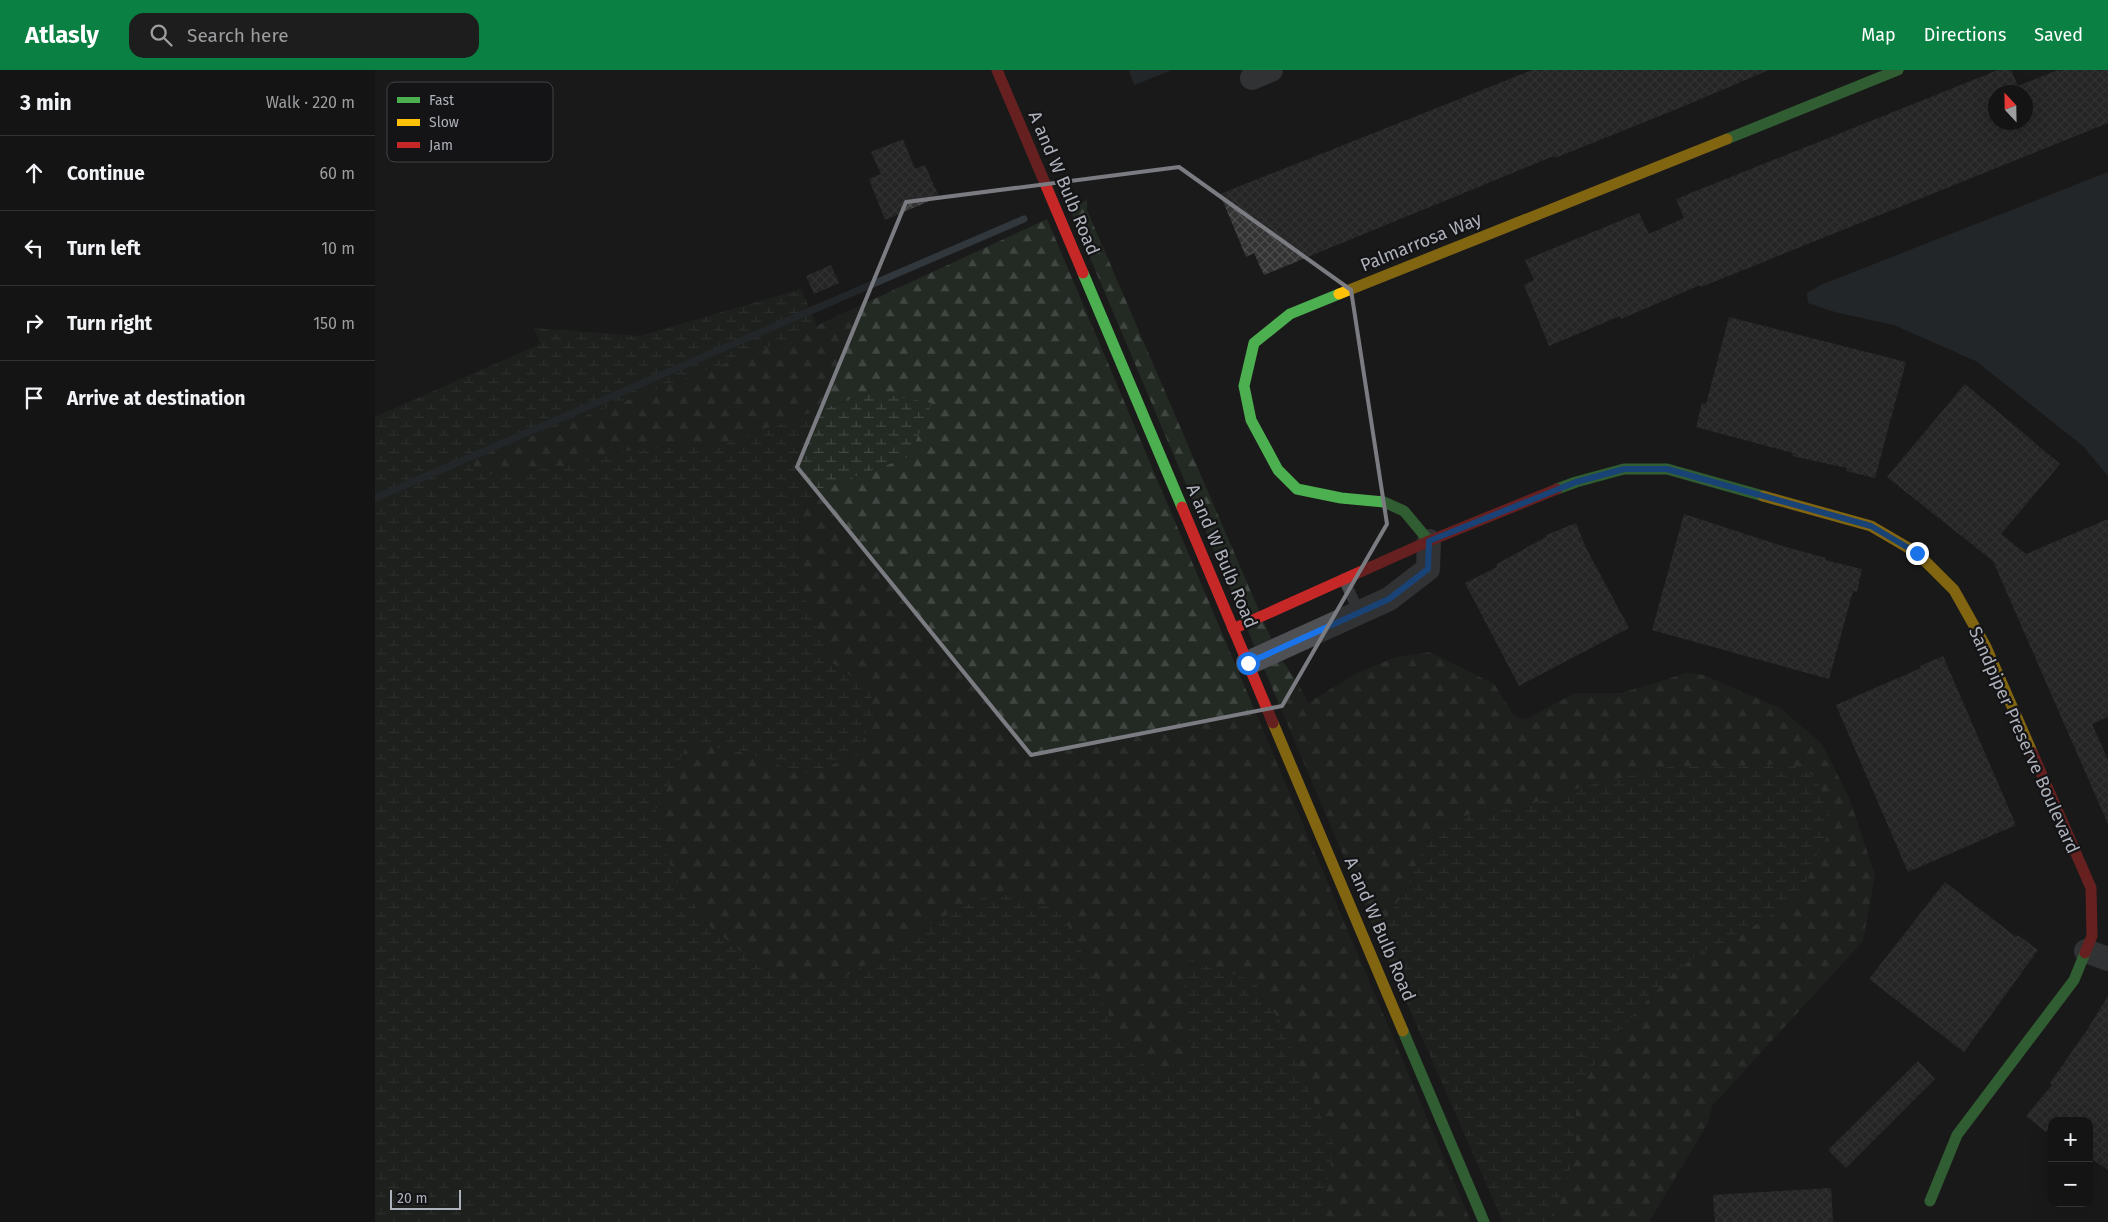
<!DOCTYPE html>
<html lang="en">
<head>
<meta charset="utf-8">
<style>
  body { margin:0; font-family:"Fira Sans",sans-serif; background:#1d1d1d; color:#f1f3f6 }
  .controls { position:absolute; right:15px; bottom:15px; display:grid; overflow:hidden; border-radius:10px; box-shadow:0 5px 20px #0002 }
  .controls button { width:45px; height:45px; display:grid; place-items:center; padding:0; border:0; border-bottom:1px solid #333334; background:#141414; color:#f1f3f6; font:25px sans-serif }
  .compass { position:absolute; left:1613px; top:15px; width:45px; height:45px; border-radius:50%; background:#141414; box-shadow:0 5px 20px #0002; rotate:338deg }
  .scale { position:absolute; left:15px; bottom:12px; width:71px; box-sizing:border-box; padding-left:5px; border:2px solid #adb1ba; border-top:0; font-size:14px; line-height:18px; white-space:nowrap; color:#adb1ba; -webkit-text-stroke:4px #141416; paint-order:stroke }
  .stop { position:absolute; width:15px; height:15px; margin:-11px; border:4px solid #1a73e8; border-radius:50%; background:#fff }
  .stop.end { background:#1a73e8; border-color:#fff; box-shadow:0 1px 5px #0008 }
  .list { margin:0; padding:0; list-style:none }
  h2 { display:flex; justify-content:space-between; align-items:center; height:65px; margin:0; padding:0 20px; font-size:21px }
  h2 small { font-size:16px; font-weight:400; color:#9d9ea0 }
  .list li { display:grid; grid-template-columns:32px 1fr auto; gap:15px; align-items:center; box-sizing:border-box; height:75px; padding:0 20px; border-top:1px solid #333334 }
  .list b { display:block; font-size:19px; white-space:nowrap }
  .list em { font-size:16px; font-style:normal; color:#9d9ea0 }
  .icon { flex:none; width:28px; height:28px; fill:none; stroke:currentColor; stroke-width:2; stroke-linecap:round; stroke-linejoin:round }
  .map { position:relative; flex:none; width:1733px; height:1152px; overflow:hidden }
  header { display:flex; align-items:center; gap:30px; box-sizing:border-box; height:70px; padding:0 25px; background:#0b8043; color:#fff }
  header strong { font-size:24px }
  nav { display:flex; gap:28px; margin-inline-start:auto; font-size:18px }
  .search { width:350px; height:45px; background:#1d1d1d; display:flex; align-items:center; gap:12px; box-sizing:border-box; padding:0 18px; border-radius:15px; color:#9d9ea0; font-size:19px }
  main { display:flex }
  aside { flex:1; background:#141414 }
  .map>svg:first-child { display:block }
  .forest { fill:url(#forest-firs) }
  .wetland { fill:url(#wetland-marsh) }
  .water { fill:#30373d }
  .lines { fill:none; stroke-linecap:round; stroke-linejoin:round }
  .stream { stroke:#30373d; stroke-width:7 }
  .building { fill:url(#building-cross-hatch); fill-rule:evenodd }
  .lane { stroke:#4f5053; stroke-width:11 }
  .street { stroke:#4f5053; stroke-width:24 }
  .fast { stroke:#4caf50; stroke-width:11 }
  .slow { stroke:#ffc107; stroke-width:11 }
  .jam { stroke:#c62828; stroke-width:11 }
  .route { stroke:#1a73e8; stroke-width:6 }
  .marked { fill:none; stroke:#7a7c82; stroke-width:4; stroke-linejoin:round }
  .labels { text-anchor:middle; stroke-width:4.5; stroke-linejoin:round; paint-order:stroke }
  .street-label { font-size:18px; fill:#adb1ba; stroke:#141416 }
  .key { fill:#141416; stroke:#424347; stroke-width:1 }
  .key-label { font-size:14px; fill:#adb1ba }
</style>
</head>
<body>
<header>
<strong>Atlasly</strong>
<div class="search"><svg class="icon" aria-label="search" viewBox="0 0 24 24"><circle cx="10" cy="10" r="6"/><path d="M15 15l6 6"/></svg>Search here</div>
<nav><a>Map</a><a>Directions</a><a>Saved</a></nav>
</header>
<main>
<aside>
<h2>3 min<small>Walk · 220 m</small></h2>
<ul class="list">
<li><svg class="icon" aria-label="ahead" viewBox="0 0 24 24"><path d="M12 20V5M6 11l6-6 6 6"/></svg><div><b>Continue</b></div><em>60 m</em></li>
<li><svg class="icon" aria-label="left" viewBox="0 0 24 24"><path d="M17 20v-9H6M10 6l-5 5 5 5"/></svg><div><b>Turn left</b></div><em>10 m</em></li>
<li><svg class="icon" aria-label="right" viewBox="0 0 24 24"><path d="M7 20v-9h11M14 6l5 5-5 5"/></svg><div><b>Turn right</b></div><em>150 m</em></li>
<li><svg class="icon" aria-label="arrive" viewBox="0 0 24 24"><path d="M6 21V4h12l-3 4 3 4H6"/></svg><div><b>Arrive at destination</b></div></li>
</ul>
</aside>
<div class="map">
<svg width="1733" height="1152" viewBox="0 0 1733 1152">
  <defs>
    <pattern id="forest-firs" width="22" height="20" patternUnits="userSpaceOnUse" patternTransform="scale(1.25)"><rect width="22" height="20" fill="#232923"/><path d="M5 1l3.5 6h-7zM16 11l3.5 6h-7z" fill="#404641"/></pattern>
    <pattern id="wetland-marsh" width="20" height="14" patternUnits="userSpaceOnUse" patternTransform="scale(1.25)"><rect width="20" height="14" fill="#232923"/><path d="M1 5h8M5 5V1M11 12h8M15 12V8" fill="none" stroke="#404641"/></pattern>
    <pattern id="building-cross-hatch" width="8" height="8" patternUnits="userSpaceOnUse" patternTransform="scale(1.25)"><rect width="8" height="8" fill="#333334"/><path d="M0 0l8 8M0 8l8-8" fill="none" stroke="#4e4e4f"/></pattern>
  </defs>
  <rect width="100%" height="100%" fill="#1a1a1a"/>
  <g class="forest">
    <path d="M712,130V140L901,580C911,597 926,616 933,633L982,603L1021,587L1055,582L1119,614L1138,644L1143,648L1152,649L1200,623H1246L1312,603L1328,605L1405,638L1447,674L1475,730L1500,805L1488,871L1337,1036L1333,1053L1274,1152H1174L1201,1085V1024L1235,970L1298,903L1325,883L1356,870L1428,825L1436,796L1451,769L1211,716L1153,735L1096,744L1065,756L1046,784L1028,825L1001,863L694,138Z"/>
    <path d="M672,149L1096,1152H941L952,1119L959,1070L937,1029L808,927L817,982L782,1006L744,971L714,897L565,848L469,908L417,914L378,891L334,856L297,802L281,740L313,673L371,683L429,704L496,621L456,592L431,531L424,504L425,443L445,419L534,387L496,322L346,374L257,380L197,395L110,405L92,390L402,274Z"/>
  </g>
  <g class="wetland">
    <path d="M426,219L442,256L402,274L92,390L110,405L197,395L257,380L346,374L496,322L557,333L534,387L445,419L425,443L424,504L431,531L456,592L496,620L498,646L481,687L429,704L371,683L313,673L281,740L297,802L334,856L378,891L417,914L469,908L565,848L619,822L685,840L714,897L744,971L782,1006L817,982L808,927L811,889L879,911L905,951L937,1029L959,1070L952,1119L941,1152H0V347L165,274L159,258L265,266Z"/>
    <path d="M1414,694L1441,707L1453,738L1451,769L1436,796L1428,825L1356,870L1325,883L1298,903L1235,970L1201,1024V1085L1174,1152H1128L1001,863L1028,825L1046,784L1065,756L1096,744L1153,735L1211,716L1294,697Z"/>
  </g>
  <g class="water">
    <path d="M754,0H797L759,15Z"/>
    <path d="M1733,102V406L1708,376L1601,291L1519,255L1460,242L1433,233L1432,223L1446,215Z"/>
  </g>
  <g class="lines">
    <path class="stream" d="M0,428L649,149"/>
  </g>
  <g class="building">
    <path d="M1157,0H1394L1302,39L1180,88L1179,86L889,205L879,183L871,187L845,124Z"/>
    <path d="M1623,0H1636L1643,16L1683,0H1733V53L1326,217L1325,215L1246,249L1245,246L1174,276L1149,215L1159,210L1150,190L1264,143L1274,164L1309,148L1301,129ZM1620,22H1650V52H1620Z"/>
    <path d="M528,69L540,99L550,95L564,127L510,150L494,109L506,104L496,82Z"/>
    <path d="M456,195L464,213L439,224L431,206Z"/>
    <path d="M1354,247L1531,292L1500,408L1471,401L1472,398L1417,386L1418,383L1321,357L1327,333L1331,334Z"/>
    <path d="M1590,314L1685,394L1626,464L1651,484L1733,449V647L1717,654L1733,690V754L1618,491L1512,407Z"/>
    <path d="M1309,444L1404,475L1451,488L1450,490L1487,499L1482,522L1478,521L1454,609L1277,560Z"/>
    <path d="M1201,453L1211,478L1254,558L1144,616L1090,513L1122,497L1120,495L1171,467V465Z"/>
    <path d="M1568,586L1641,755L1533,802L1461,635L1546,598L1545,596Z"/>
    <path d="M1570,812L1641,867L1643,865L1663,880L1589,982L1494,909Z"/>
    <path d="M1733,926V1100L1714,1087V1051H1677V1054L1671,1062L1651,1046L1677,1015L1675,1013L1712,960Z"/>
    <path d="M1543,991L1560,1009L1471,1098L1453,1080Z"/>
    <path d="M1456,1118L1458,1152H1340L1338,1125Z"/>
  </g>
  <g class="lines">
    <path class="lane" d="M969,509L984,543"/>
    <g class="street">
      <path d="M877,8L896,0"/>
      <path d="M873,593L1014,529L1053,499L1054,471"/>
      <path d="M1711,881L1733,889"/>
    </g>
    <g class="fast">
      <path d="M1352,69L1523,0"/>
      <path d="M708,203L807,437"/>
      <path d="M964,224L915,244L879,273L869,316L876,350L903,400L922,419L966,428L1009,432L1029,441L1054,471"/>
      <path d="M1182,419L1201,412L1249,399H1292L1388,426"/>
      <path d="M1028,961L1109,1152"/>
      <path d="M1555,1131L1582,1065L1699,910L1710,883"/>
    </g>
    <g class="slow">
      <path d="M964,224L1352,69"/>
      <path d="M1388,426L1496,456L1542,483L1579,520L1611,577L1657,682"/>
      <path d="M898,653L1028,961"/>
    </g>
    <g class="jam">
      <path d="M622,0L708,203"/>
      <path d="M807,437L898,653"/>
      <path d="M858,559L1054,471L1182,419"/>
      <path d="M1657,682L1716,818L1717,866L1710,883"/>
    </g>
  </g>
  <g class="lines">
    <path class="route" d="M873,593L1014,529L1053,499L1054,471L1201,412L1249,399H1292L1496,456L1542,483"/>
  </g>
  <path d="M0 0H1733V1152H0ZM804,97L976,220L1012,454L907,636L656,685L422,397L531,132Z" fill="#1a1a1a" fill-opacity=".55" fill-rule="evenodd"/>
  <path class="marked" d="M804,97L976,220L1012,454L907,636L656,685L422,397L531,132Z"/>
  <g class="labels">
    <g class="street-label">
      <text transform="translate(689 113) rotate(67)" y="6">A and W Bulb Road</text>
      <text transform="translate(1046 172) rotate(-22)" y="6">Palmarrosa Way</text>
      <text transform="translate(847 486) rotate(67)" y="6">A and W Bulb Road</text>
      <text transform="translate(1649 670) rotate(66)" y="6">Sandpiper Preserve Boulevard</text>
      <text transform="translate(1005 859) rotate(67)" y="6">A and W Bulb Road</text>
    </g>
  </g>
  <rect x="12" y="12" width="166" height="80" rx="8" class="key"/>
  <rect x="22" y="27" width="23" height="6" fill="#4caf50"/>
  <rect x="22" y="49" width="23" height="7" fill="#ffc107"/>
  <rect x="22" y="72" width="23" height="6" fill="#c62828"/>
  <g class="key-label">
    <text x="54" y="35">Fast</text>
    <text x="54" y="57">Slow</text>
    <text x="54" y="80">Jam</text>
  </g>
</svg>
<div class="controls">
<button>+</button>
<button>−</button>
</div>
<svg class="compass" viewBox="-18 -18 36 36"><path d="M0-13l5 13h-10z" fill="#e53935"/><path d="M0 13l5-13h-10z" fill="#9d9ea0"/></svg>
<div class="scale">20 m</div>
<div class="stop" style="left:873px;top:593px"></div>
<div class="stop end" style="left:1542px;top:483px"></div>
</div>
</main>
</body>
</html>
